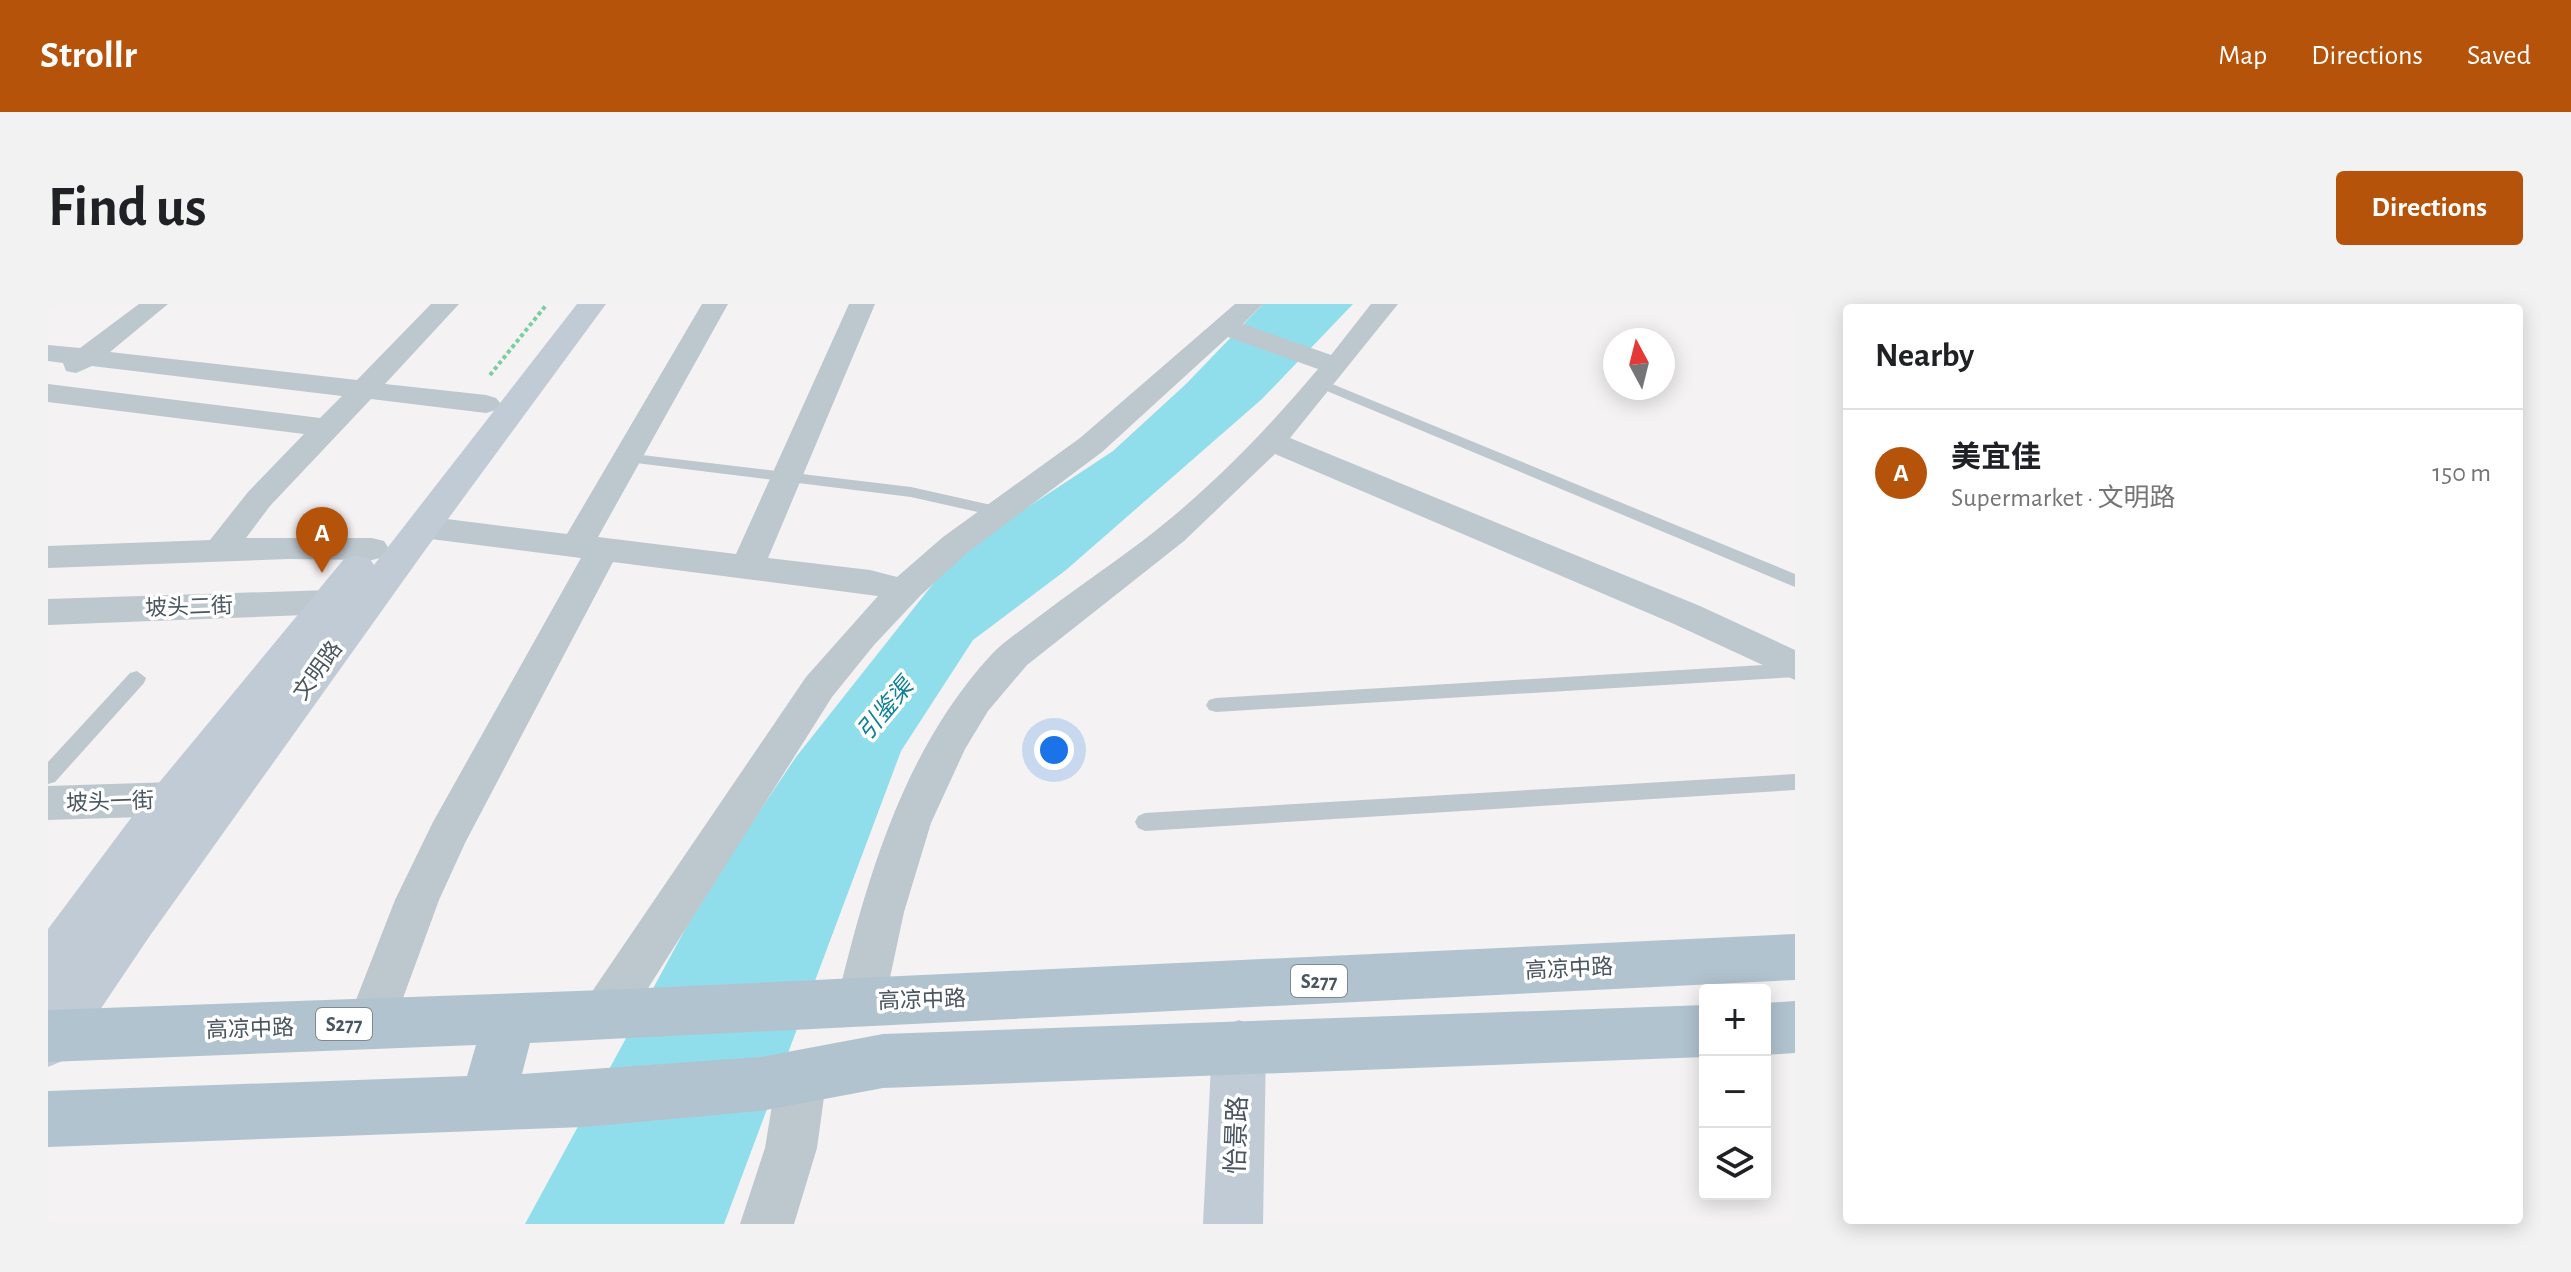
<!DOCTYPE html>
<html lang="en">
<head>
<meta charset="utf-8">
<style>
  body { margin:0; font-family:"Alegreya Sans","Noto Sans SC",sans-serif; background:#f2f2f2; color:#202124 }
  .controls { position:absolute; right:24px; bottom:24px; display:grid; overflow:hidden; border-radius:8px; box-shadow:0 4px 20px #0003 }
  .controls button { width:72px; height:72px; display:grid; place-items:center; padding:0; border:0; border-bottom:2px solid #e0e0e0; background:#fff; color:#202124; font:40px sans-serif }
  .compass { position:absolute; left:1555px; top:24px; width:72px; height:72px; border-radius:50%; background:#fff; box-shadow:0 4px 20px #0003; rotate:353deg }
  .you { position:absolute; left:1006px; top:446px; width:28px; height:28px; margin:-20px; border:6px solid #fff; border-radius:50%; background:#1a73e8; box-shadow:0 0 0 12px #1a73e833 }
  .badge { display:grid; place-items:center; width:52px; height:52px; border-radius:50%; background:#b45309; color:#fff; font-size:26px; font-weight:700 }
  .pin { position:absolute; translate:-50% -66px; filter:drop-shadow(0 2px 4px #0008) }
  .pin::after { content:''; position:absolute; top:42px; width:28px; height:24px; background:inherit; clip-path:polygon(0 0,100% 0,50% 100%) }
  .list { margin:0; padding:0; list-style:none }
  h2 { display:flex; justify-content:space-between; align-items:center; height:104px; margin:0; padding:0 32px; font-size:34px }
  h2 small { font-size:26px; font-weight:400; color:#757577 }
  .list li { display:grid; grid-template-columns:52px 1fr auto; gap:24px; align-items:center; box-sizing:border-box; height:128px; padding:0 32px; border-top:2px solid #e0e0e0 }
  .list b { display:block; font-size:30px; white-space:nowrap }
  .list p { margin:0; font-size:26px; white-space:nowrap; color:#757577 }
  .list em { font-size:26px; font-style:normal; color:#757577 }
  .icon { flex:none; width:44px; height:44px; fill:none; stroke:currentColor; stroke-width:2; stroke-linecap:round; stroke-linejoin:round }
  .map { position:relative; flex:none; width:1747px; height:920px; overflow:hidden; border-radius:8px }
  header { display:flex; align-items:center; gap:48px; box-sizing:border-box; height:112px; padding:0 40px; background:#b45309; color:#fff }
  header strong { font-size:38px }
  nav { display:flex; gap:44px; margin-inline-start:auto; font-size:28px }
  .intro { display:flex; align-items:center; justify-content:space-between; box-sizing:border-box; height:192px; padding:0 48px }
  h1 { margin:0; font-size:56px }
  .button { padding:20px 36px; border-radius:8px; background:#b45309; color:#fff; font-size:28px; font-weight:700 }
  main { display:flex; gap:48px; padding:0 48px }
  aside { flex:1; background:#fff; border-radius:8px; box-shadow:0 4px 20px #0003 }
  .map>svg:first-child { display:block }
  .water { fill:#90deec }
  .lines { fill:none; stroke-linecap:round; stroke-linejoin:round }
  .path { stroke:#7acea0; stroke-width:4; stroke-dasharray:4 3; stroke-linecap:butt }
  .lane { fill:#bdc7ce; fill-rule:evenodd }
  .street { fill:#bdc7ce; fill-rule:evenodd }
  .secondary { fill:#c0cbd5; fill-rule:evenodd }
  .primary { fill:#b2c3d0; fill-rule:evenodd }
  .labels { text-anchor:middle; stroke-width:7; stroke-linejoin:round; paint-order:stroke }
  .shield { fill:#fff; stroke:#80898f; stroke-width:2 }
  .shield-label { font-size:20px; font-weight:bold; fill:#49565f }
  .street-label { font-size:22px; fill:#49565f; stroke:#fff }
  .water-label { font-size:24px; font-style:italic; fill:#0e8196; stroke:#fff }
  .near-street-label { font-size:26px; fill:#49565f; stroke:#fff }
</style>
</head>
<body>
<header>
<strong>Strollr</strong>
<nav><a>Map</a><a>Directions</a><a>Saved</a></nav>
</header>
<div class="intro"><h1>Find us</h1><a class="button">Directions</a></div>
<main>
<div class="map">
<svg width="1747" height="920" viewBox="0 0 1747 920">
  <rect width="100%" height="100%" fill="#f4f2f2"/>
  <path class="water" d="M1215,0H1305L1214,95L1018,266L925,336L853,447L676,920H477L658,587L748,453L896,266L965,213L1065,147L1138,80Z"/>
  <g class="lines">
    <path class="path" d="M442,71L499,0"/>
    <g class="lane">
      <path d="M1272,75L1747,270V283L1267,82V76Z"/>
      <path d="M577,149L863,183L952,203L960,208L952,213L863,193L572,157V151Z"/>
      <path d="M1747,359V373L1168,408L1161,406L1158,401L1161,396L1168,394Z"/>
      <path d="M89,367L98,374L96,379L7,478L0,480V458L82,369Z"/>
      <path d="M1747,470V486L1097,527L1090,524L1087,518L1090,512L1097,509Z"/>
    </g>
    <g class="street">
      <path d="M91,0H120L62,48L309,76L383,0H411L337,80L438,91L448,94L453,100L448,106L438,109L323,95L222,202L198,234H324L336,237L341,245L336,253L324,256L241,255L0,264V242L162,236L200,188L256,130L0,98V80L272,114L294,92L44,62L28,69L18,67L15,59L0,57V41L32,44Z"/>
      <path d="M654,0H680L550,233L688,250L801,0H827L720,254L822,266L849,273L895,233L1032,134L1187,0H1215L1195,20L1283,51L1323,0H1350L1242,134L1652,302L1747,346V376L1626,320L1227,150L1136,237L979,361L940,407L917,445L883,519L856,608L837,697L830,713L813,720L796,713L789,697C819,574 855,447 943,351C955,338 971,328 985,317C1020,290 1057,265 1093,238C1159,188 1217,128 1270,65L1180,33L1054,148L919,249L873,291L826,341L784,393L573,727L556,734L539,727L532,711L539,695L758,373L830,292L565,258L417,539L391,596L340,735L323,742L306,735L299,719L347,596L385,518L533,254L375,234L363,231L359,223L363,215L375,212L519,230Z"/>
      <path d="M282,286L294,289L300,298L294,307L282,310L0,321V295Z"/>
      <path d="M125,478L140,483L146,495L140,507L125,512L0,516V482Z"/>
      <path d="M754,746L771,754L779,771L769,844L746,920H692L717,844L729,771L737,754Z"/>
    </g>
    <g class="secondary">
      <path d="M529,0H558L375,249L101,633L19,755L0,763V625L95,498L296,255L309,251L322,255L326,261Z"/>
      <path d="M1191,716L1210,723L1218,742L1215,920H1155L1164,742L1172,723Z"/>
    </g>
    <g class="primary">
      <path d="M1747,630V676L482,739L474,770L712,753L835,730L1657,701V753L835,784L712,807L536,823L0,843V787L419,772L428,741L0,758V706L556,686Z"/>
      <path d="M1747,697V749L1717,751V699Z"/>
    </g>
  </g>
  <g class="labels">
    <g class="shield">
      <rect x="1243" y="661" width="56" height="32" rx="6"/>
      <rect x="268" y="704" width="56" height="32" rx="6"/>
    </g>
    <g class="shield-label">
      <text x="1271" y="684">S277</text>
      <text x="296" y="727">S277</text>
    </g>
    <g class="street-label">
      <text transform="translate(141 302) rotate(-2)" y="8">坡头二街</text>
      <text transform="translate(269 366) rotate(-54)" y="8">文明路</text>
      <text transform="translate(62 497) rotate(-2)" y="8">坡头一街</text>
      <text transform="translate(1521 664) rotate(-3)" y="8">高凉中路</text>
      <text transform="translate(874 695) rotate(-2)" y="8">高凉中路</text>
      <text transform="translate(202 724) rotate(-2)" y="8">高凉中路</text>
    </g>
    <g class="water-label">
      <text transform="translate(837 405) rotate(-50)" y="8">引鉴渠</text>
    </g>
    <g class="near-street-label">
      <text transform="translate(1188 831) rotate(-88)" y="9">怡景路</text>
    </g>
  </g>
</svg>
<div class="controls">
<button>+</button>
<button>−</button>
<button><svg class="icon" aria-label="layers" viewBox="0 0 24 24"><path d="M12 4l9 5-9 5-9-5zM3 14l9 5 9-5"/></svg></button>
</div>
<svg class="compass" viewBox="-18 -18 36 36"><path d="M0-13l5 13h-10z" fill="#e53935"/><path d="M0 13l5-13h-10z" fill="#757577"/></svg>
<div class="you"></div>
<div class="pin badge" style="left:274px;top:269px">A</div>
</div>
<aside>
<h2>Nearby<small></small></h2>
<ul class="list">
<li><span class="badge">A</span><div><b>美宜佳</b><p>Supermarket · 文明路</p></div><em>150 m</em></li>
</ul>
</aside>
</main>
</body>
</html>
